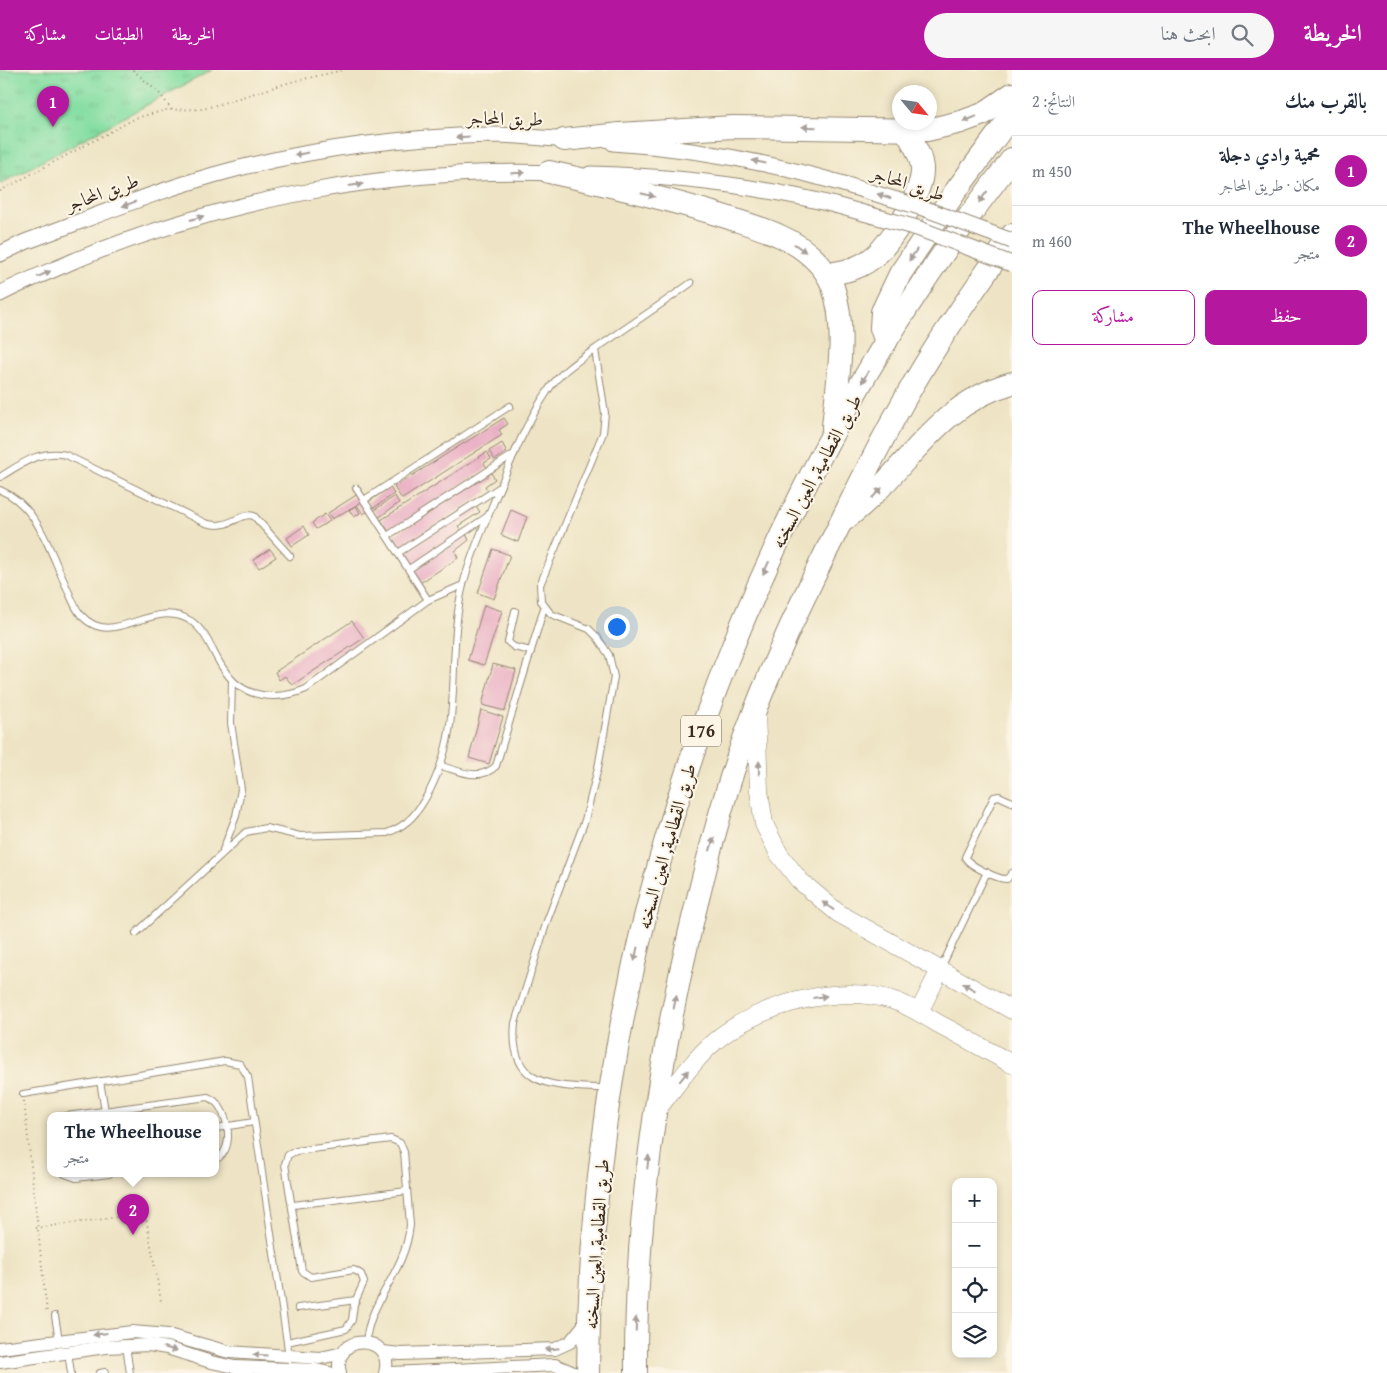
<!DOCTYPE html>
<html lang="ar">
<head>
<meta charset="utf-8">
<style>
  body { margin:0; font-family:"Gentium Book Plus",Amiri,serif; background:#f6f6f7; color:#1f2937; direction:rtl }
  .controls { position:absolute; right:15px; bottom:15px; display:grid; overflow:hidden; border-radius:10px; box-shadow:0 2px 8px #0003 }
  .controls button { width:45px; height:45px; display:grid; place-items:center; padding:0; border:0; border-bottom:1px solid #e0e1e3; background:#fff; color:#1f2937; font:25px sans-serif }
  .compass { position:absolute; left:892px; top:15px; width:45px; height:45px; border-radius:50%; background:#fff; box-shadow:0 2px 8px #0003; rotate:119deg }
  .you { position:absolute; left:616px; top:556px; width:18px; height:18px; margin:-12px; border:4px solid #fff; border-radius:50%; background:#1a73e8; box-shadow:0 0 0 8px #1a73e833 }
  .badge { display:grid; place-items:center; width:32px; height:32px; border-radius:50%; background:#b5179e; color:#fff; font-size:16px; font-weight:700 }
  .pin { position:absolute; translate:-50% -41px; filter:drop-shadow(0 1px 2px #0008) }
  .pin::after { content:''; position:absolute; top:26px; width:18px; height:15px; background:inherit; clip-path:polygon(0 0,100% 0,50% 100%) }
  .popup { position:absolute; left:47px; top:1042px; width:172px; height:65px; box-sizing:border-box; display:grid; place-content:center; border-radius:10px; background:#fff; filter:drop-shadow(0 1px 4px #0005); font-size:16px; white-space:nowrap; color:#747a83 }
  .popup b { font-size:19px; color:#1f2937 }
  .popup::after { content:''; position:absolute; left:50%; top:100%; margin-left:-10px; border:10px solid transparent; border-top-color:#fff }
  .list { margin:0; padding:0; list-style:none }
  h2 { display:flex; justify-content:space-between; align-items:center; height:65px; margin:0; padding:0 20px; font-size:21px }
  h2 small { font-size:16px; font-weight:400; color:#747a83 }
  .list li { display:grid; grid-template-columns:32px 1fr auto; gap:15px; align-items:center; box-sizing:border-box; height:70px; padding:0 20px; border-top:1px solid #e0e1e3 }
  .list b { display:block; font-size:19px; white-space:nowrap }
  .list p { margin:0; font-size:16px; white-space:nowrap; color:#747a83 }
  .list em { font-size:16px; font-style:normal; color:#747a83 }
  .actions { display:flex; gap:10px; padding:15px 20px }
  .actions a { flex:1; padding:11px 0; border:1px solid #b5179e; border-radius:10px; text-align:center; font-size:18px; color:#b5179e }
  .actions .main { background:#b5179e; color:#fff }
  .icon { flex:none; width:28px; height:28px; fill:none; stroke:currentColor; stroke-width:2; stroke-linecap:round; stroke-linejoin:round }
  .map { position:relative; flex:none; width:1012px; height:1303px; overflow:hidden; direction:ltr }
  header { display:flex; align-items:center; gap:30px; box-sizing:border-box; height:70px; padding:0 25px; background:#b5179e; color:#fff }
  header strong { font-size:24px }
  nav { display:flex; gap:28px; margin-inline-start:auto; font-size:18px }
  .search { width:350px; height:45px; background:#f6f6f7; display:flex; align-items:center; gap:12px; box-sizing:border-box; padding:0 18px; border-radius:28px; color:#747a83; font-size:19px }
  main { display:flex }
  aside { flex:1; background:#fff }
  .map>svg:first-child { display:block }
  .grass { fill:url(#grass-tufts); stroke:#608460 }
  .building { fill:#e8abc2 }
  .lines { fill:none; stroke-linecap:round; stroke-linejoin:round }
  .service-casing { stroke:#948772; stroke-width:8 }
  .minor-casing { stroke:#948772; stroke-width:14 }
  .tertiary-casing { stroke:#948772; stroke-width:17 }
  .secondary-casing { stroke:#948772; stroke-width:19 }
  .motorway-casing { stroke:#948772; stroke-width:24 }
  .path { stroke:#948772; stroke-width:2; stroke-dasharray:1 4; stroke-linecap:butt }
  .service { stroke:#fff; stroke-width:6 }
  .minor { stroke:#fff; stroke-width:12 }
  .tertiary { stroke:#fff; stroke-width:15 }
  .secondary { stroke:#fff; stroke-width:18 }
  .motorway { stroke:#fff; stroke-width:22 }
  .tertiary-bridge-casing { stroke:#948772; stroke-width:17; stroke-linecap:butt }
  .tertiary-bridge { stroke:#fff; stroke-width:15 }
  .oneway { fill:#a79f9a }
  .labels { text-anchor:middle; stroke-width:4; stroke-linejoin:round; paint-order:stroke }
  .shield { fill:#fcf5e5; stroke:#75675a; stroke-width:1 }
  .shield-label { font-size:18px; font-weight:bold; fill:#3b2a1e }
  .street-label { font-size:19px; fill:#3b2a1e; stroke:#fcf5e5 }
</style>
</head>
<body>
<header>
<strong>الخريطة</strong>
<div class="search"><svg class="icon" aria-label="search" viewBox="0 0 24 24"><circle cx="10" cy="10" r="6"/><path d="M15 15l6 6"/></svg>ابحث هنا</div>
<nav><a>الخريطة</a><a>الطبقات</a><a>مشاركة</a></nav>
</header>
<main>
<aside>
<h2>بالقرب منك<small>النتائج: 2</small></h2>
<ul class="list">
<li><span class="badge">1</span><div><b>محمية وادي دجلة</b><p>مكان · طريق المحاجر</p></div><em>450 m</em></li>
<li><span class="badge">2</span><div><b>The Wheelhouse</b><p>متجر</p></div><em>460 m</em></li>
</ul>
<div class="actions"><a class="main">حفظ</a><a>مشاركة</a></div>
</aside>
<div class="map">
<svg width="1012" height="1303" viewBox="0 0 1012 1303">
  <defs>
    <pattern id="grass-tufts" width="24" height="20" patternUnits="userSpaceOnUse" patternTransform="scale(1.25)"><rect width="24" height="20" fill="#85dea3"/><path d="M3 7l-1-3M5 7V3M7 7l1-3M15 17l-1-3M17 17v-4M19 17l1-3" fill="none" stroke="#74bf8c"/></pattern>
  </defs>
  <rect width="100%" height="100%" fill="#fcf5e5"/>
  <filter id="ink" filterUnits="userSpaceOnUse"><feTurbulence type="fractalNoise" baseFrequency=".02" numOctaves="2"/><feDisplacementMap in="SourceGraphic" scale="10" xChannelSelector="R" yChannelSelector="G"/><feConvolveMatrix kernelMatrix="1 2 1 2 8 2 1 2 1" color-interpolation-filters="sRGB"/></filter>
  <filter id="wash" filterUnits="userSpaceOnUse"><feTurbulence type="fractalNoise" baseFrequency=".0096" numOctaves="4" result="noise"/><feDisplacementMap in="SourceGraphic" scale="20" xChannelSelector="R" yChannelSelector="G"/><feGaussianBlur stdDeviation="1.12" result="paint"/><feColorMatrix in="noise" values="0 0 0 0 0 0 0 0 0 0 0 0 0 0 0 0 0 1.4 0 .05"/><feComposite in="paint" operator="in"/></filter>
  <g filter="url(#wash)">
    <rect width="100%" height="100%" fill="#eee4c5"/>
    <path class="grass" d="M0,0H212L0,114Z"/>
    <g id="blocks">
      <g class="building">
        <path d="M504,348L508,354L499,360L502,365L402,429L394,417Z"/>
        <path d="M502,373L507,382L495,390L489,381Z"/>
        <path d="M487,382L491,389L484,393L487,398L389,462L381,450Z"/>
        <path d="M491,403L495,409L485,416L488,421L399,479L391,467Z"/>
        <path d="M390,417L394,424L372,439L368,432Z"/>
        <path d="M358,424L368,441L363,444L357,435L360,433L332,449L328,443Z"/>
        <path d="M395,426L399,433L378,448L373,441Z"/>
        <path d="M356,436L360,443L354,447L349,440Z"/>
        <path d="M476,436L480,442L458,456L462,462L410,496L401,484Z"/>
        <path d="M511,440L527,447L518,472L501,465Z"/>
        <path d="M325,444L330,451L316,459L312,453Z"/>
        <path d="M304,456L309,465L292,476L287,468Z"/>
        <path d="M466,464L469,470L455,481L458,488L420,513L412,501Z"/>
        <path d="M270,479L276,487L259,498L253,490Z"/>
        <path d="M493,479L510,485L494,529L478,523Z"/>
        <path d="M484,535L502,541L484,595L468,590Z"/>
        <path d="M352,551L364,568L292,615L285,606L279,610L275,602Z"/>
        <path d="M493,594L516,600L505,641L482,635Z"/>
        <path d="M481,640L503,647L489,694L469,688Z"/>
      </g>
    </g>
  </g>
  <g filter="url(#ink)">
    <use href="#blocks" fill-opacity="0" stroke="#948772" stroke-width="1"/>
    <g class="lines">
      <defs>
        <g id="service">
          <path d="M595,280L605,343L603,363L540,515L541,531L551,544L589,559L597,567L609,585L614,607L598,698L585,750L547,851L515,953C508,1022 558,1015 608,1019"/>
          <path d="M0,407C21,394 40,379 66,385L205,453C230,461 240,441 254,446L290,486"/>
          <path d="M356,418L428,530"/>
          <path d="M0,420C39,436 50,483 67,518C71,527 74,537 81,545C113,581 152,526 191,551C208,563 213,585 225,601C243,629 278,631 306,619L428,530L463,515"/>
          <path d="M364,430L510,336"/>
          <path d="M387,466L514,384"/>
          <path d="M398,483L500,417"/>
          <path d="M409,499L488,446"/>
          <path d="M515,541L508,572L514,577L531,581"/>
          <path d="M441,696C460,701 479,712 496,696L544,538"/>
          <path d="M1012,732L999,726L994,727L965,787C968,795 999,810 1007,809L1012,803"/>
          <path d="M223,780L236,746L241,719L231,653L232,610"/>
          <path d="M136,863L246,762L266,758L300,766L387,763C409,755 418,742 429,722C466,651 445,589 463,515C470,487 482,461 493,434C509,396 524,356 547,322C561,299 586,286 607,271C635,252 663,233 691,213"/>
          <path d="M941,898L987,802"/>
          <path d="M100,1011L105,1041"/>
          <path d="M23,1024L225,991L240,994L248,1007L289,1286"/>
          <path d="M66,1046L208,1027C228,1034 237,1080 216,1089"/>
          <path d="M216,1058L254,1052"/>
          <path d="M65,1104L76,1108L109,1104"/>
          <path d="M293,1135L407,1121"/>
          <path d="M298,1238L356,1230"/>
          <path d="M55,1246L59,1270"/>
          <path d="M287,1272L346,1259L352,1250L354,1234L364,1212L361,1204L354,1200L311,1207L302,1201L285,1094L288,1085L296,1081L391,1069L400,1073L404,1082L410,1155C405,1204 370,1228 366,1272"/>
          <path d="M126,1276L130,1303"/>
          <path d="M68,1282L71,1303"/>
          <path d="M100,1303L105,1302"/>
        </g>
        <g id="minor">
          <path d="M0,1278L132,1262L168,1265L229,1282L320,1288L343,1283"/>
          <path d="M383,1282L400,1284L555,1279L570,1272L588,1250"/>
          <path d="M0,1292L106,1277L149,1275L167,1278L211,1292L235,1297L316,1300L330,1303"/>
          <path d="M340,1303C330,1262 396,1263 385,1303"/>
          <path d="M392,1303L555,1295L574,1303"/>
        </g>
        <g id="tertiary">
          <path d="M613,73C691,78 765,91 840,113"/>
          <path d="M590,104C674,106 754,115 835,135"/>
          <path d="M0,184L25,172C94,147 162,118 232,100C316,78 403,67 490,65C517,65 546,69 573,70"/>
          <path d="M0,224C24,211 51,201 76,190C227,128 394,97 557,103"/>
        </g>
        <g id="secondary">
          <path d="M756,642L759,721L764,754L779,784L799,810L838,843L1012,940"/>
          <path d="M919,942L940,900"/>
          <path d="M655,1042C674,1019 691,992 714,972C756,935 838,913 892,930C908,935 924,945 939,954C964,967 988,981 1012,994"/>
        </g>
        <g id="motorway">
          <path d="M564,70L620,64L733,57L927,60L961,52L983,44L1012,24"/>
          <path d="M549,102C609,115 668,129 726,147C744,153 763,158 780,166C802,176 825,194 833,217C848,261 837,312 833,357"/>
          <path d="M827,204C843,202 858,199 871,189C889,177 923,122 922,100C922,86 913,73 906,61"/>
          <path d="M886,272L881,258L882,242L900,204L955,122L1012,45"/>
          <path d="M844,450C906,404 933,335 1012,313"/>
          <path d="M588,1303C590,866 745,434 1012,89"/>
          <path d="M636,1303C635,1153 656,1006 690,861C706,795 722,730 745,666C772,594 805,523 840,454C869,394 900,333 936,277C960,239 987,202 1012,165"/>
        </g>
      </defs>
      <use href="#service" class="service-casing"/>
      <use href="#minor" class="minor-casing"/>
      <use href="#tertiary" class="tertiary-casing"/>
      <use href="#secondary" class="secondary-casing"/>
      <use href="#motorway" class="motorway-casing"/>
      <g class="path">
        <path d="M133,0L160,24L172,40"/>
        <path d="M0,121L136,48L166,40L203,39L291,12L343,0"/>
        <path d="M24,1031L47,1243"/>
        <path d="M36,1158L141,1144L146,1148L161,1231"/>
      </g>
      <use href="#service" class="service"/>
      <use href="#minor" class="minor"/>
      <use href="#tertiary" class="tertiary"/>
      <use href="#secondary" class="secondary"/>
      <use href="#motorway" class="motorway"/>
      <defs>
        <g id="tertiary-bridge">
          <path d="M840,113L923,138L1012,171"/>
          <path d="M835,135L917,158L1012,194"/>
        </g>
      </defs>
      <use href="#tertiary-bridge" class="tertiary-bridge-casing"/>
      <use href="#tertiary-bridge" class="tertiary-bridge"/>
    </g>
    <defs><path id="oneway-solid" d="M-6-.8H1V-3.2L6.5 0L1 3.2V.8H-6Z" transform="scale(1.25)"/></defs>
    <g class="oneway">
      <use href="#oneway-solid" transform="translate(970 49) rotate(158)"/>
      <use href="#oneway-solid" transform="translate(809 57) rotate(-179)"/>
      <use href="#oneway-solid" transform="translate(463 67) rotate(176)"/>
      <use href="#oneway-solid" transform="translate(301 84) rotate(169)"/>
      <use href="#oneway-solid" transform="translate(759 92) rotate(-168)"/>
      <use href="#oneway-solid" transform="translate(518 103) rotate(-1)"/>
      <use href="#oneway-solid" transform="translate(356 115) rotate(-8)"/>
      <use href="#oneway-solid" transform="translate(648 125) rotate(14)"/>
      <use href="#oneway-solid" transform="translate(884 126) rotate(-163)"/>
      <use href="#oneway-solid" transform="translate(983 127) rotate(126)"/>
      <use href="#oneway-solid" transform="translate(129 134) rotate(160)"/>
      <use href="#oneway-solid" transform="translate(197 148) rotate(-16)"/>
      <use href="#oneway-solid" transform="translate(800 178) rotate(35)"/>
      <use href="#oneway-solid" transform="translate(913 185) rotate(124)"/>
      <use href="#oneway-solid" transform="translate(44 204) rotate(-24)"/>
      <use href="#oneway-solid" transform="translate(865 307) rotate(120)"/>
      <use href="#oneway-solid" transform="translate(877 423) rotate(-45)"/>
      <use href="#oneway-solid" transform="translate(766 498) rotate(115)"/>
      <use href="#oneway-solid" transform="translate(759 698) rotate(-89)"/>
      <use href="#oneway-solid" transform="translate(712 774) rotate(-73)"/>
      <use href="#oneway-solid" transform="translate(828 836) rotate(-144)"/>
      <use href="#oneway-solid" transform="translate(636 884) rotate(102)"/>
      <use href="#oneway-solid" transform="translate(969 917) rotate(-151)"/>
      <use href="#oneway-solid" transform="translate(820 927) rotate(-8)"/>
      <use href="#oneway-solid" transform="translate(675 932) rotate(-79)"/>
      <use href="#oneway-solid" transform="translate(684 1006) rotate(-52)"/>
      <use href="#oneway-solid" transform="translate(648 1092) rotate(-84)"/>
      <use href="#oneway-solid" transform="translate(636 1254) rotate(-88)"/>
      <use href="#oneway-solid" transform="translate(100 1264) rotate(172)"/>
      <use href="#oneway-solid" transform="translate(170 1279) rotate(15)"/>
      <use href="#oneway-solid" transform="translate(552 1279) rotate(174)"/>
      <use href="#oneway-solid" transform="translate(260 1285) rotate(-177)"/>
    </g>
  </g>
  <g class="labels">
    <rect class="shield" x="681" y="645.5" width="40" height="31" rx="4"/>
    <g class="shield-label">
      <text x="701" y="667">176</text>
    </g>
    <g class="street-label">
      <text transform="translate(505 48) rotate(1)" y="7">طريق المحاجر</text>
      <text transform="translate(908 113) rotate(18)" y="7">طريق المحاجر</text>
      <text transform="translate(102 122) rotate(-20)" y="7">طريق المحاجر</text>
      <text transform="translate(816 401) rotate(-62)" y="7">طريق القطامية, العين السخنه</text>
      <text transform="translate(666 776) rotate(-74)" y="7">طريق القطامية, العين السخنه</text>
      <text transform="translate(596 1174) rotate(-86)" y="7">طريق القطامية, العين السخنه</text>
    </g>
  </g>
</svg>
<div class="controls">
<button>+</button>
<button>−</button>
<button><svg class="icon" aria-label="locate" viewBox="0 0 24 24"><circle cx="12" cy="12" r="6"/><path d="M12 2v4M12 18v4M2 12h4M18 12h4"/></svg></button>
<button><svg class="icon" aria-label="layers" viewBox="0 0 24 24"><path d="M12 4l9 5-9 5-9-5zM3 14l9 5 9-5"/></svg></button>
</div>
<svg class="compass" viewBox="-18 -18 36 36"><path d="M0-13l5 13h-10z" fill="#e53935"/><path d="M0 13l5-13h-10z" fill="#747a83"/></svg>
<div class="you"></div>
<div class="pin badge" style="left:53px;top:57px">1</div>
<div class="pin badge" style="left:133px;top:1165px">2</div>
<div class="popup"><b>The Wheelhouse</b>متجر</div>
</div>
</main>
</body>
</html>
